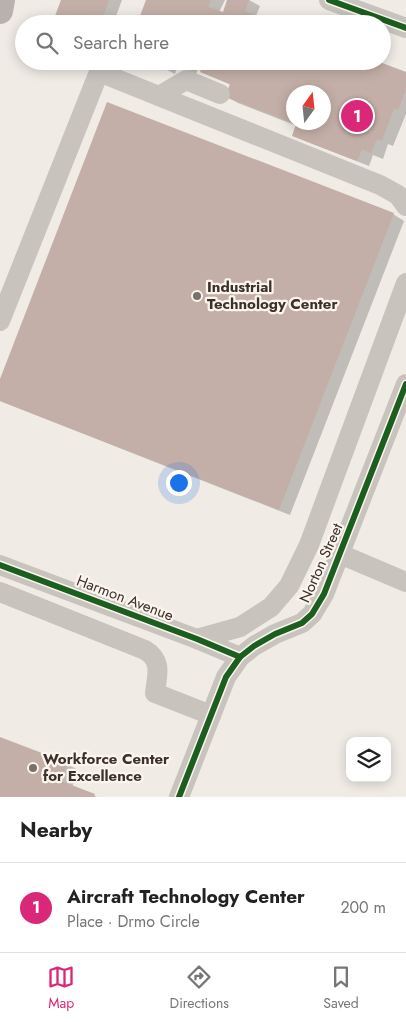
<!DOCTYPE html>
<html lang="en">
<head>
<meta charset="utf-8">
<style>
  body { margin:0; font-family:Jost,sans-serif; background:#f6f6f6; color:#222 }
  .controls { position:absolute; right:15px; bottom:15px; display:grid; overflow:hidden; border-radius:10px; box-shadow:0 2px 12px #0003 }
  .controls button { width:45px; height:45px; display:grid; place-items:center; padding:0; border:0; border-bottom:1px solid #e0e0e0; background:#fff; color:#222; font:25px sans-serif }
  .compass { position:absolute; left:286px; top:85px; width:45px; height:45px; border-radius:50%; background:#fff; box-shadow:0 2px 12px #0003; rotate:15deg }
  .you { position:absolute; left:178px; top:482px; width:18px; height:18px; margin:-12px; border:4px solid #fff; border-radius:50%; background:#1a73e8; box-shadow:0 0 0 8px #1a73e833 }
  .badge { display:grid; place-items:center; width:32px; height:32px; border-radius:50%; background:#db2777; color:#fff; font-size:16px; font-weight:700 }
  .pin { position:absolute; translate:-50% -50%; border:2px solid #fff; box-shadow:0 1px 5px #0006 }
  .list { margin:0; padding:0; list-style:none }
  h2 { display:flex; justify-content:space-between; align-items:center; height:65px; margin:0; padding:0 20px; font-size:21px }
  h2 small { font-size:16px; font-weight:400; color:#767676 }
  .list li { display:grid; grid-template-columns:32px 1fr auto; gap:15px; align-items:center; box-sizing:border-box; height:90px; padding:0 20px; border-top:1px solid #e0e0e0 }
  .list b { display:block; font-size:19px; white-space:nowrap }
  .list p { margin:0; font-size:16px; white-space:nowrap; color:#767676 }
  .list em { font-size:16px; font-style:normal; color:#767676 }
  .icon { flex:none; width:28px; height:28px; fill:none; stroke:currentColor; stroke-width:2; stroke-linecap:round; stroke-linejoin:round }
  .map { position:relative; flex:none; width:406px; height:797px; overflow:hidden }
  .search { position:absolute; background:#fff; box-shadow:0 2px 12px #0003; left:15px; right:15px; top:15px; height:55px; display:flex; align-items:center; gap:12px; box-sizing:border-box; padding:0 18px; border-radius:28px; color:#767676; font-size:19px }
  .sheet { height:155px; background:#fff }
  nav { display:flex; justify-content:space-around; align-items:center; box-sizing:border-box; height:70px; border-top:1px solid #e0e0e0; background:#fff; font-size:14px; color:#767676 }
  nav a { display:grid; justify-items:center; gap:2px }
  nav .on { color:#db2777 }
  .map>svg:first-child { display:block }
  .shadow { fill:#0003; fill-rule:evenodd }
  .building { fill:#c3afa7; fill-rule:evenodd }
  .lines { fill:none; stroke-linecap:round; stroke-linejoin:round }
  .minor { stroke:#c9c3be; stroke-width:20 }
  .major { stroke:#b8b1ad; stroke-width:26 }
  .cycleway-casing { stroke:#fbf5ee; stroke-width:9 }
  .cycleway { stroke:#1b5e20; stroke-width:6 }
  .poi-dot { fill:#7a716c; stroke:#fbf5ee; stroke-width:2 }
  .labels { text-anchor:middle; stroke-width:4.5; stroke-linejoin:round; paint-order:stroke }
  .poi-label { font-size:15px; font-weight:bold; fill:#3b302b; stroke:#fbf5ee; text-anchor:start }
  .street-label { font-size:15px; fill:#3b302b; stroke:#fbf5ee }
</style>
</head>
<body>
<div class="map">
<svg width="406" height="797" viewBox="0 0 406 797">
  <rect width="100%" height="100%" fill="#f0ebe5"/>
  <g class="shadow">
    <path d="M63,0H122L113,24H53Z"/>
    <path d="M148,0H225L219,12L223,14L229,0H249L260,6L256,16L275,24Z"/>
    <path d="M149,61H201L196,74L177,67L175,74Z"/>
    <path d="M201,72L406,74V114L393,146L388,144L383,159L373,155L369,166L305,141L294,135L297,126L238,103L227,97L231,85ZM294,92H324V122H294Z"/>
    <path d="M393,214L404,221L290,515L0,401V383Z"/>
    <path d="M0,739L67,764L78,770L72,787L97,797H0Z"/>
  </g>
  <g class="building">
    <path d="M61,0H109L100,24H52Z"/>
    <path d="M146,0H211L208,7L223,12L227,0H249L245,11L278,24H137Z"/>
    <path d="M146,61H165L163,69Z"/>
    <path d="M166,61H187L185,68Z"/>
    <path d="M204,61H377L406,72V89L398,110L394,108L382,141L377,139L371,153L362,149L357,161L292,136L296,124L225,97L230,84L200,72ZM294,92H324V122H294Z"/>
    <path d="M107,102L394,213L279,510L0,401V379Z"/>
    <path d="M0,737L68,763L61,781L95,794L94,797H0Z"/>
  </g>
  <g class="lines">
    <g class="minor">
      <path d="M329,0L406,28"/>
      <path d="M159,96L186,80L220,94"/>
      <path d="M0,321L99,72L380,185L398,195L406,206"/>
      <path d="M340,554L406,582"/>
      <path d="M0,565L197,639L240,657"/>
      <path d="M0,592L145,650C163,661 157,675 155,693L211,715"/>
      <path d="M197,639L240,627L271,607L289,586L309,545L406,283"/>
      <path d="M179,797L226,677L240,657L254,646L275,634L302,623L312,614L324,594L406,384"/>
    </g>
    <path class="major" d="M0,11L2,0"/>
    <defs>
      <g id="cycleway">
        <path d="M329,0L406,28"/>
        <path d="M0,565L197,639L240,657"/>
        <path d="M179,797L226,677L240,657L254,646L275,634L302,623L312,614L324,594L406,384"/>
      </g>
    </defs>
    <use href="#cycleway" class="cycleway-casing"/>
    <use href="#cycleway" class="cycleway"/>
  </g>
  <g class="poi-dot">
    <circle cx="197" cy="296" r="5"/>
    <circle cx="33" cy="768" r="5"/>
  </g>
  <g class="labels">
    <g class="poi-label">
      <text x="207" y="292">Industrial<tspan x="207" dy="17">Technology Center</tspan></text>
      <text x="43" y="764">Workforce Center<tspan x="43" dy="17">for Excellence</tspan></text>
    </g>
    <g class="street-label">
      <text transform="translate(321 563) rotate(-66)" y="5">Norton Street</text>
      <text transform="translate(125 598) rotate(21)" y="5">Harmon Avenue</text>
    </g>
  </g>
</svg>
<div class="controls">
<button><svg class="icon" aria-label="layers" viewBox="0 0 24 24"><path d="M12 4l9 5-9 5-9-5zM3 14l9 5 9-5"/></svg></button>
</div>
<svg class="compass" viewBox="-18 -18 36 36"><path d="M0-13l5 13h-10z" fill="#e53935"/><path d="M0 13l5-13h-10z" fill="#767676"/></svg>
<div class="you"></div>
<div class="pin badge" style="left:357px;top:116px">1</div>
<div class="search"><svg class="icon" aria-label="search" viewBox="0 0 24 24"><circle cx="10" cy="10" r="6"/><path d="M15 15l6 6"/></svg>Search here</div>
</div>
<section class="sheet">
<h2>Nearby<small></small></h2>
<ul class="list">
<li><span class="badge">1</span><div><b>Aircraft Technology Center</b><p>Place · Drmo Circle</p></div><em>200 m</em></li>
</ul>
</section>
<nav>
<a class="on"><svg class="icon" aria-label="map" viewBox="0 0 24 24"><path d="M3 6l6-2 6 2 6-2v14l-6 2-6-2-6 2zM9 4v14M15 6v14"/></svg>Map</a>
<a><svg class="icon" aria-label="directions" viewBox="0 0 24 24"><path d="M12 3l9 9-9 9-9-9zM9 14v-3h6M13 9l2 2-2 2"/></svg>Directions</a>
<a><svg class="icon" aria-label="saved" viewBox="0 0 24 24"><path d="M7 4h10v16l-5-4-5 4z"/></svg>Saved</a>
</nav>
</body>
</html>
